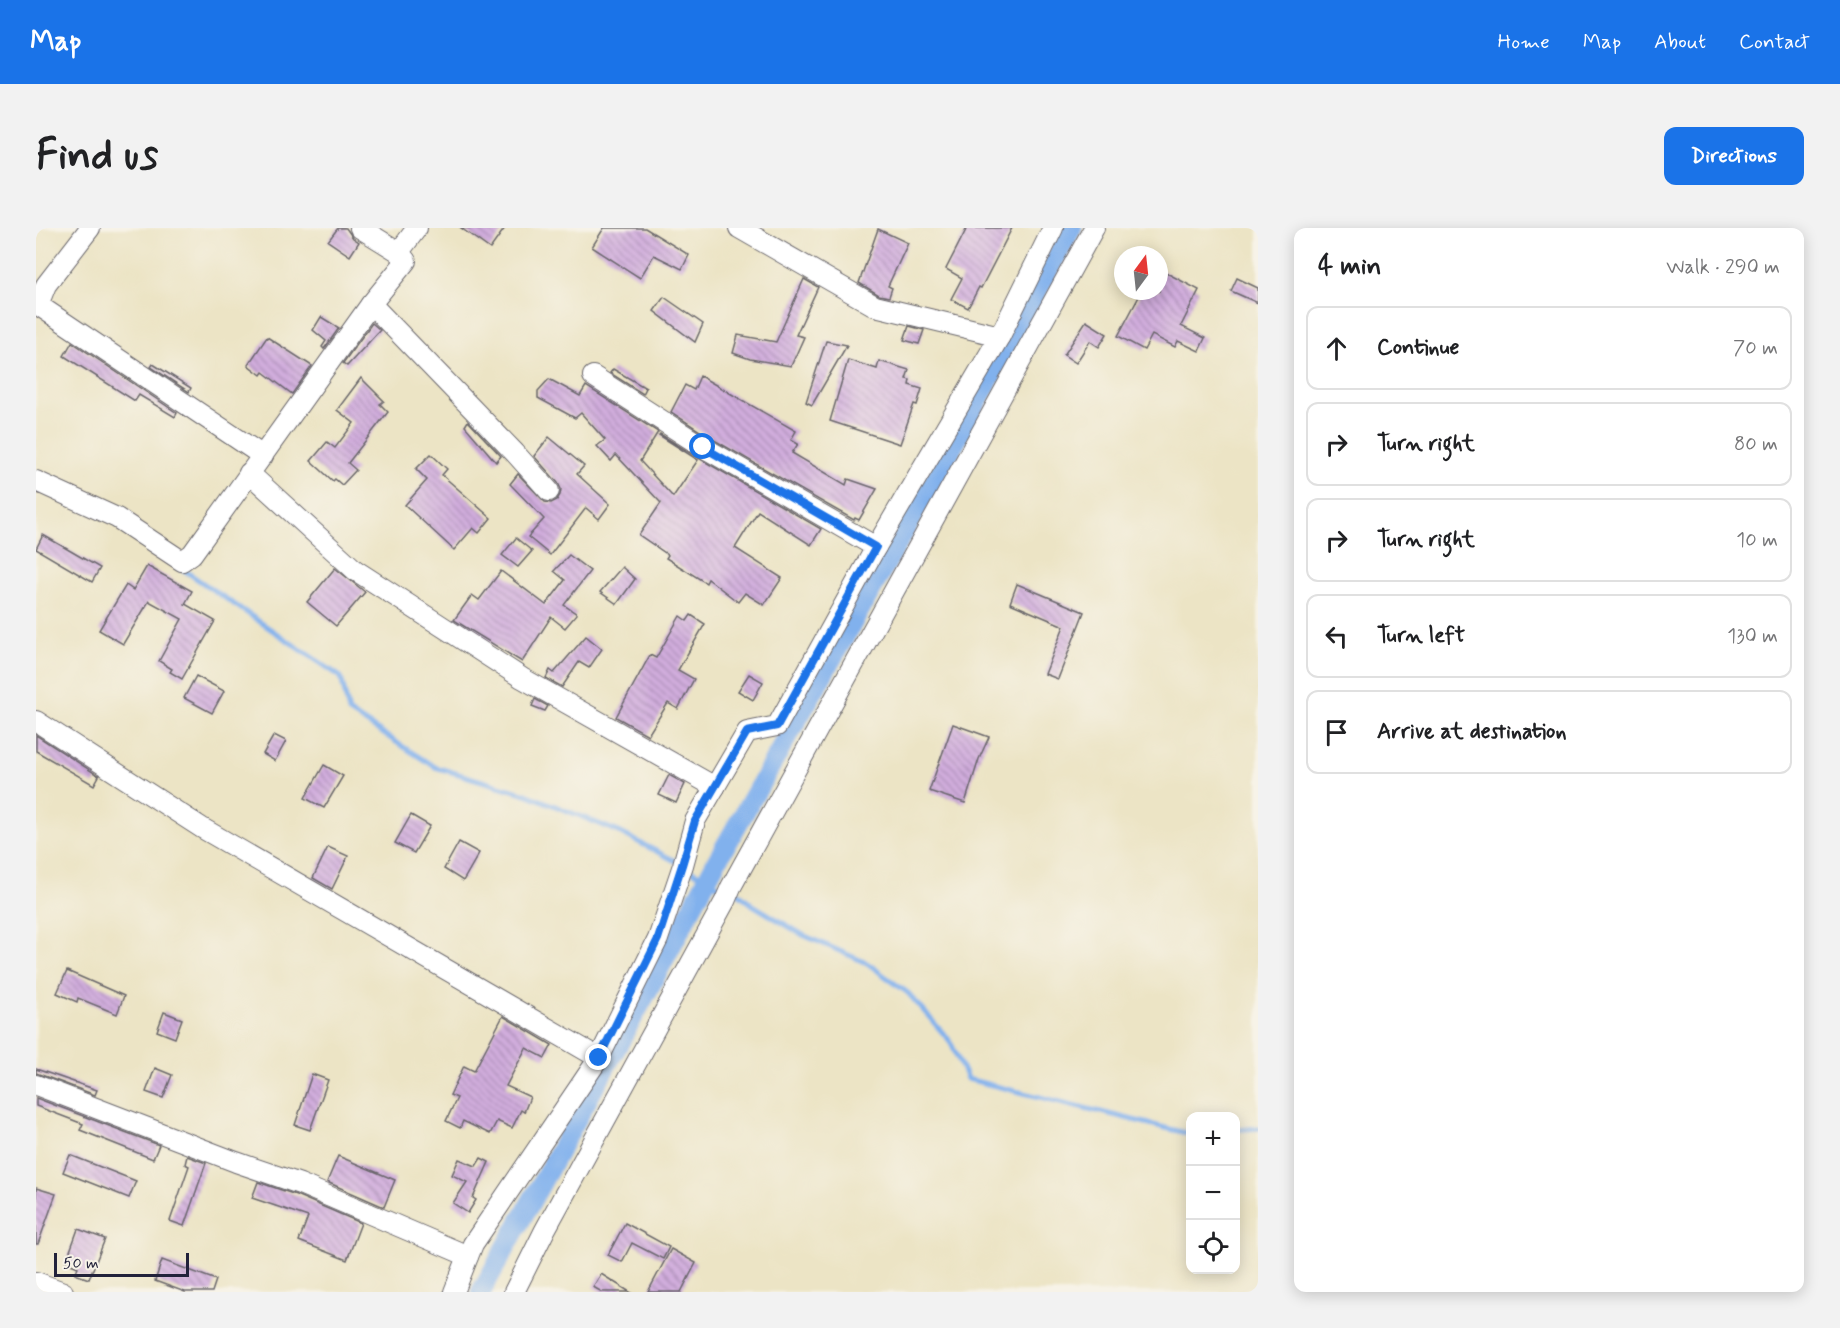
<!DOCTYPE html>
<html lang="en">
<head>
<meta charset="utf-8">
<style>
  body { margin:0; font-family:Mynerve,sans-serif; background:#f2f2f2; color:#202124 }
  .controls { position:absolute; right:18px; bottom:18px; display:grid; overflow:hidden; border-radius:12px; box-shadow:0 3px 15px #0003 }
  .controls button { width:54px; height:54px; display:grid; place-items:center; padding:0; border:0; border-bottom:2px solid #e0e0e0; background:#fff; color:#202124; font:30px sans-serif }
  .compass { position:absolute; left:1078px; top:18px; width:54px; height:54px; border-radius:50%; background:#fff; box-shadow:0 3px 15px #0003; rotate:15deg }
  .scale { position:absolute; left:18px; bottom:15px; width:135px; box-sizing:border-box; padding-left:6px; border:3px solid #22223b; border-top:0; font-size:16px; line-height:21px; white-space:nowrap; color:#22223b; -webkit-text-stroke:4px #f7f3e8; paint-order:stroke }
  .stop { position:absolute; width:18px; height:18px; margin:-14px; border:4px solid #1a73e8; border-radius:50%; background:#fff }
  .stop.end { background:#1a73e8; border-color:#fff; box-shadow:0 2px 6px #0008 }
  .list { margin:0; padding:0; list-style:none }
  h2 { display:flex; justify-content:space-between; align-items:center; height:78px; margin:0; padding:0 24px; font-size:26px }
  h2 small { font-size:20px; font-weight:400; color:#757577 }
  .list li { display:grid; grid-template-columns:39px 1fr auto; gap:18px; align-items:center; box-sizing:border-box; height:84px; margin:0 12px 12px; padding:0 12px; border:2px solid #e0e0e0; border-radius:12px }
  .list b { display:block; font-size:22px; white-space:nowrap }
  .list em { font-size:20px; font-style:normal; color:#757577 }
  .icon { flex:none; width:33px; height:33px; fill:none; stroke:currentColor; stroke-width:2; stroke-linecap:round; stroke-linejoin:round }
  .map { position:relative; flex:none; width:1222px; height:1064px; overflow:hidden; border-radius:12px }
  header { display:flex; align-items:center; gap:36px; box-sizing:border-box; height:84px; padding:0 30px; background:#1a73e8; color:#fff }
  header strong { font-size:28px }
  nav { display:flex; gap:33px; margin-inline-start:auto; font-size:21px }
  .intro { display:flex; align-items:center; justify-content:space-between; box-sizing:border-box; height:144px; padding:0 36px }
  h1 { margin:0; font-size:42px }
  .button { padding:15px 27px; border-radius:12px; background:#1a73e8; color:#fff; font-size:21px; font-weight:700 }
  main { display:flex; gap:36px; padding:0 36px }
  aside { flex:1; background:#fff; border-radius:12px; box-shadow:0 3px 15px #0003 }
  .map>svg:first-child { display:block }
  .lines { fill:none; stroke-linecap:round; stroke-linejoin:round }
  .stream { stroke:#81b1ed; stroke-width:5 }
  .canal { stroke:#81b1ed; stroke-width:20 }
  .building { fill:url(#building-back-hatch) }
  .minor-casing { stroke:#69666b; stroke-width:22 }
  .minor { stroke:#fff; stroke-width:20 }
  .route { stroke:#1a73e8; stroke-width:8 }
</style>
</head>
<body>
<header>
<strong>Map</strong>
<nav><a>Home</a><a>Map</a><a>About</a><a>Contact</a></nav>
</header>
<div class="intro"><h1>Find us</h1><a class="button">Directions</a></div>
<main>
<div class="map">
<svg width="1222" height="1064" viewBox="0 0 1222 1064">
  <defs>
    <pattern id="building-back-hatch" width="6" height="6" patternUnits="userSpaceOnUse" patternTransform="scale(1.5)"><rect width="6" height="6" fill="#d1addd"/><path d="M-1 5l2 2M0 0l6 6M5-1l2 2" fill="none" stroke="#a98cb4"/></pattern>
  </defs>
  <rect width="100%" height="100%" fill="#f7f3e8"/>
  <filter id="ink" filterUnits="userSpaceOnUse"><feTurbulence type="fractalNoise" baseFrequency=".0167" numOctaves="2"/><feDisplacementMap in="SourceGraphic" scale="12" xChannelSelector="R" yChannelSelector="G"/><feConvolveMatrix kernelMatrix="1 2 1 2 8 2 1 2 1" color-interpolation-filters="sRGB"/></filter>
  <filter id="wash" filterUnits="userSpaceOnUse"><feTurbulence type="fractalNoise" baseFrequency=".008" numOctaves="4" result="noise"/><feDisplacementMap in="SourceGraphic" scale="24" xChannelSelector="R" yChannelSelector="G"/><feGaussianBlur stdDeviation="1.35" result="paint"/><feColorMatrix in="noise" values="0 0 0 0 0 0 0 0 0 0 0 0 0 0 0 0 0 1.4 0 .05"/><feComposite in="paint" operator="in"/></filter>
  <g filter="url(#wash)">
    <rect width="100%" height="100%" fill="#ece4c5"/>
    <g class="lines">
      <g class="stream">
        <path d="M142,338L305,449L313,484L399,539L490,566L583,604L643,635"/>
        <path d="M651,640L681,657L691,658"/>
        <path d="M699,662L717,677L767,707L831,735L872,765L914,813L931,851L1154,906"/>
        <path d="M1200,902L1222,900"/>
      </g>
      <path class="canal" d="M445,1064L609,768L679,636L922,210L1036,0"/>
    </g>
    <g id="blocks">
      <g class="building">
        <path d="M302,0H310L317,10L323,14L314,28L292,13Z"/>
        <path d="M425,0H469L454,21Z"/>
        <path d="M568,0H609L653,27L646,41L618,27L604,50L556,19Z"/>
        <path d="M931,0H976L945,60L943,59L932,80L915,71L926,50L910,41Z"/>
        <path d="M842,1L872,15L852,58L856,60L853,69L843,67L823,55Z"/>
        <path d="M1123,41L1163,62L1145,98L1169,110L1163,123L1142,113L1139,119L1116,107L1108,122L1082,108L1106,63H1123Z"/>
        <path d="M1201,50L1222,60V75L1195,63Z"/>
        <path d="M768,51L782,59L760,107L768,109L755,138L714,131L697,125L702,107L740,114Z"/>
        <path d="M628,69L667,96L659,114L618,83Z"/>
        <path d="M285,89L303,100L288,121L286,119L290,113L277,102Z"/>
        <path d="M1050,93L1071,106L1063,119L1054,113L1040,135L1028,127Z"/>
        <path d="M336,95L344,102L311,138L307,135Z"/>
        <path d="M873,98L888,102L883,116L868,112Z"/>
        <path d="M231,109L276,138L256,166L227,144L225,147L212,137Z"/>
        <path d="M790,113L811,117L776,177L770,174Z"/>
        <path d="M36,114L141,185L139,189L103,167L99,173L28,128Z"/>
        <path d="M812,132L841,141L843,133L873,142L870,151L874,152L873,157L886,161L881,177L878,176L864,216L794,193Z"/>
        <path d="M117,136L155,160L153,164L115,139Z"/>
        <path d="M577,141L610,160L607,166L574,145Z"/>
        <path d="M664,148L760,203L755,212L762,216L756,225L810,257L812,251L841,261L823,292L819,290L818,292L673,209L635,184L649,157L658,162Z"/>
        <path d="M325,150L348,173L344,176L352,184L312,235L320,242L306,257L299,251L297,253L275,233L291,214L299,220L318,195L301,182Z"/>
        <path d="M513,151L544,168L550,158L622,204L604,233L637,269L662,232L623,207L624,206L661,229L785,301L775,317L722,283L699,320L746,350L728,377L709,365L702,374L672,351L670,355L630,330L632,327L603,307L625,275L580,227L575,233L561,218L569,212L545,185L539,190L502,170V163Z"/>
        <path d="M432,193L465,228L460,234L429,198Z"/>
        <path d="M513,209L548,238L541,246L574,276L563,291L550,280L514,327L492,309L508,291L474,256L482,246L509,274L515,275L521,272L524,267L525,261L522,255L498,228Z"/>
        <path d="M395,226L411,241L406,247L455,290L443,305L437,300L418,322L369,277L391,252L380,241Z"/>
        <path d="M7,307L64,340L56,354L0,321Z"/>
        <path d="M480,310L496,323L482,339L466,327Z"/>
        <path d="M533,327L554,343L528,377L541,386L529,400L515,389L486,434L418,392L436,367L443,372L465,343L510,377L529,352L518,343Z"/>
        <path d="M111,338L156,363L149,376L179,393L146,451L134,444L136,441L123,433L146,391L113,373L87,416L63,402L90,357L97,362Z"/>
        <path d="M586,339L599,351L581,376L564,364Z"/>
        <path d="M299,340L329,364L300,398L271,374Z"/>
        <path d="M981,356L1048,384L1022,451L1009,446L1028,398L974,375Z"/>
        <path d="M655,387L669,396L642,442L658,451L642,481L632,475L612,507L580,489L614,427L620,430L644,388L651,393Z"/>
        <path d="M550,408L566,421L553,440L543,434L526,459L510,450L514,442L518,445Z"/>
        <path d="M713,446L727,454L717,472L702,463Z"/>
        <path d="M160,448L188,463L176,485L148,470Z"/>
        <path d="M499,471L512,478L509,483L496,478Z"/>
        <path d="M917,496L953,509L943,531L929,575L893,563Z"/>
        <path d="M0,507L63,548L58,557L0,523Z"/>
        <path d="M238,507L250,513L239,533L227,526Z"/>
        <path d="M288,537L307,548L288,580L269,570Z"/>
        <path d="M633,547L649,556L640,575L623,567Z"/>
        <path d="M375,587L394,598L378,625L359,615Z"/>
        <path d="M423,614L443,625L427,653L408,641Z"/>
        <path d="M292,619L312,628L296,661L277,650Z"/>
        <path d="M31,743L88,768L81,786L42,770L41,774L21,765Z"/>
        <path d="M128,784L146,791L139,810L121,803Z"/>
        <path d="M467,788L516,817L509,830L490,820L470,858L494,869L488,884L485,882L476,900L461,893L454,906L427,893L424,900L410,893L421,870L414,867L428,838L438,843Z"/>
        <path d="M119,840L136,847L127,870L110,864Z"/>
        <path d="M0,841L61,862L59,867L0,845Z"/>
        <path d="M276,846L292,852L274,902L259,897Z"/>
        <path d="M0,870L123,917L117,931L44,902L47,896L0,878Z"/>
        <path d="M34,927L100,953L93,970L27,944Z"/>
        <path d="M151,928L170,935L148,998L134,993L153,938L149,936Z"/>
        <path d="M302,928L359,952L348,979L291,954Z"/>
        <path d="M445,930L453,934L437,970L440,972L432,985L417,975L431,954L416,947L423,931L440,938Z"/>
        <path d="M222,954L260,967L325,995L311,1032L263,1013L272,989L216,970Z"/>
        <path d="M0,960L20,966L2,1016H0Z"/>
        <path d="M589,995L633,1019L627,1031L596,1015L586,1034L572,1027Z"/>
        <path d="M42,1001L69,1011L53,1051L39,1046L42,1039L30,1034Z"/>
        <path d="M635,1021L660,1035L645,1064H612Z"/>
        <path d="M126,1032L180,1052L176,1064H149L119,1053Z"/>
        <path d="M565,1046L594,1064H566L557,1059Z"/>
      </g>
    </g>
  </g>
  <g filter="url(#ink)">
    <use href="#blocks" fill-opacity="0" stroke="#69666b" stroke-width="1.5"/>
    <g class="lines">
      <defs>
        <g id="minor">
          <path d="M54,0L10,57L2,77L227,228"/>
          <path d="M324,0L363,24"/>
          <path d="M703,0L839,78L964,108"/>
          <path d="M335,76L479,225L513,263"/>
          <path d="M557,148L667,219L840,319"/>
          <path d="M213,245L319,342L486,450L679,559"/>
          <path d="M0,253L81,290L146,333L156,326L335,76L370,33L363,24L381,0"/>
          <path d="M0,493L166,600L563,830"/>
          <path d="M0,857L200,934L264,956L432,1028"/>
          <path d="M0,1054L27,1064"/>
          <path d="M418,1064L437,1016L563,830L622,711L647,637L659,593L711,504L741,498L840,319L964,108L1017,0"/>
          <path d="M478,1064L509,1002L689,673L695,659L1058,0"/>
        </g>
      </defs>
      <use href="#minor" class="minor-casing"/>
      <use href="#minor" class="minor"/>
    </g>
  </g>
  <g class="lines" filter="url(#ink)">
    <path class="route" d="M563,830L622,711L646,637L659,593L711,504L741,498L840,319L667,219"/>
  </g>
</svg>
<div class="controls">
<button>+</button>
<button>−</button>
<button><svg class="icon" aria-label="locate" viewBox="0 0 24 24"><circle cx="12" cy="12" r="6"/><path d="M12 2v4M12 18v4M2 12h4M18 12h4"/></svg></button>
</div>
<svg class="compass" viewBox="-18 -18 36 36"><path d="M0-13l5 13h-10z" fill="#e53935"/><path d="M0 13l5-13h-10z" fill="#757577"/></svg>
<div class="scale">50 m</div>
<div class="stop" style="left:667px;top:219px"></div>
<div class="stop end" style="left:563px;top:830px"></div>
</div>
<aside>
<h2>4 min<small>Walk · 290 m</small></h2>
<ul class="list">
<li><svg class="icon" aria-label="ahead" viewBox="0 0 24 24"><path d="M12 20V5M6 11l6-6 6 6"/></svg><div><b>Continue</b></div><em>70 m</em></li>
<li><svg class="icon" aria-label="right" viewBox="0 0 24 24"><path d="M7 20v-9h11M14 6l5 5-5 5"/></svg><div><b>Turn right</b></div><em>80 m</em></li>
<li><svg class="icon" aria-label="right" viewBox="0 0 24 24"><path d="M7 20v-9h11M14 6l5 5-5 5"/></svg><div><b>Turn right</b></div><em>10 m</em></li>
<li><svg class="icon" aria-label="left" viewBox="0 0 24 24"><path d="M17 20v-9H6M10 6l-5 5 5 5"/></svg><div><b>Turn left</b></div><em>130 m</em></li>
<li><svg class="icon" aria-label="arrive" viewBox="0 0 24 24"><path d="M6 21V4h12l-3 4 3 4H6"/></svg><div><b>Arrive at destination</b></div></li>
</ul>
</aside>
</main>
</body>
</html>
